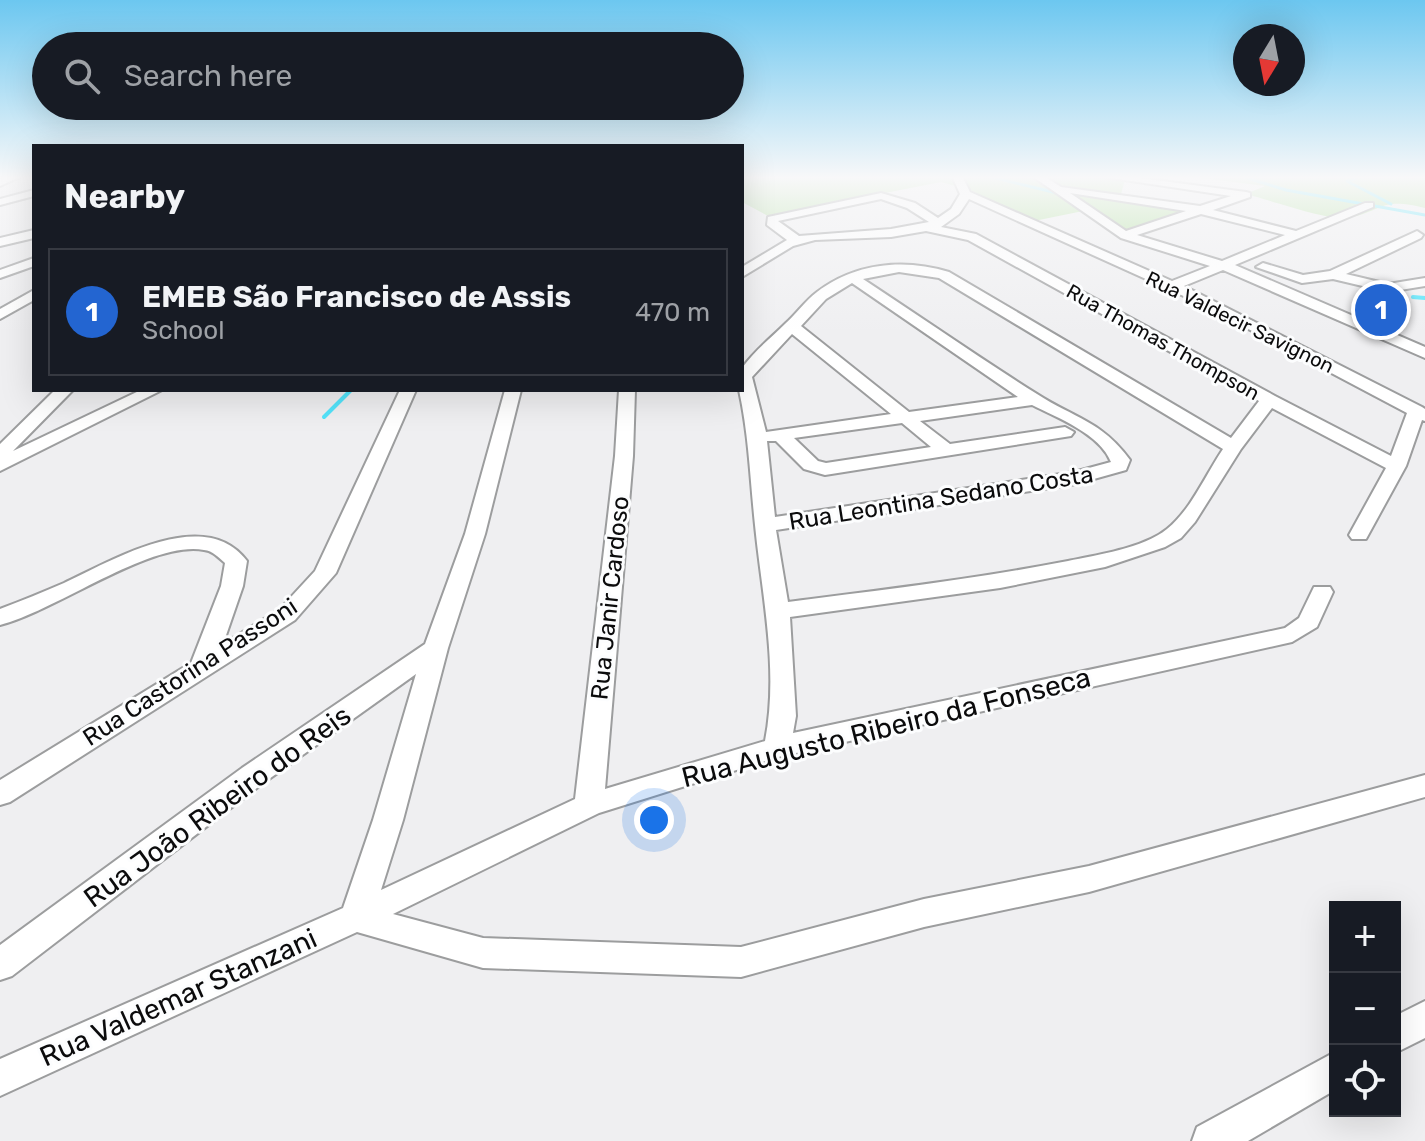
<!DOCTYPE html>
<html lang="en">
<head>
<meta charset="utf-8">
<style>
  body { margin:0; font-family:Rubik,sans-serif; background:#20242c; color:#f1f3f6 }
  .controls { position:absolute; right:24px; bottom:24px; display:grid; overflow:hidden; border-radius:0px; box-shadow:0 8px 32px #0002 }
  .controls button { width:72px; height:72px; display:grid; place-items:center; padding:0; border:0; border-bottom:2px solid #363941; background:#171b24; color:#f1f3f6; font:40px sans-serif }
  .compass { position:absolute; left:1233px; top:24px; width:72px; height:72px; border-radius:50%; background:#171b24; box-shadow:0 8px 32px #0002; rotate:190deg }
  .you { position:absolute; left:654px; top:820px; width:28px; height:28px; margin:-20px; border:6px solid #fff; border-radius:50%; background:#1a73e8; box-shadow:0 0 0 12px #1a73e833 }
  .badge { display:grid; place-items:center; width:52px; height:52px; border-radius:50%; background:#2365d1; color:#fff; font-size:26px; font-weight:700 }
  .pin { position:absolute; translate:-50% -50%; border:4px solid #fff; box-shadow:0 2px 8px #0006 }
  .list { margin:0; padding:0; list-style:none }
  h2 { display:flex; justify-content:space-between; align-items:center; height:104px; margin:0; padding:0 32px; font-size:34px }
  h2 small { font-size:26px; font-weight:400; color:#9ea1a6 }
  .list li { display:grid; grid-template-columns:52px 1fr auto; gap:24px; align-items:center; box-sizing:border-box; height:128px; margin:0 16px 16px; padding:0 16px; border:2px solid #363941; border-radius:0px }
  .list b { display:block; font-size:30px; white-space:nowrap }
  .list p { margin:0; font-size:26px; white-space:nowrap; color:#9ea1a6 }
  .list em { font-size:26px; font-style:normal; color:#9ea1a6 }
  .icon { flex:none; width:44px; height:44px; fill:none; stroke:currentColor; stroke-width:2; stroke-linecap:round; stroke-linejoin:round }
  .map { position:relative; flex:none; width:1425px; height:1141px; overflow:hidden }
  .search { position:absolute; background:#171b24; box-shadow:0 8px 32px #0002; left:32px; top:32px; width:712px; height:88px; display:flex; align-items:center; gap:20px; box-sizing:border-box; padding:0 28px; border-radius:44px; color:#9ea1a6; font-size:30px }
  .panel { position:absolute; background:#171b24; box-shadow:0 8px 32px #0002; left:32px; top:144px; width:712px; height:248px; border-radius:0px }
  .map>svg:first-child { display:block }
  .green { fill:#b1e09e }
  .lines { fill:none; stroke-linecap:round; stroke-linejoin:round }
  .stream-far1 { stroke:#53e4fb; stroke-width:3 }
  .stream { stroke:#53e4fb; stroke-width:4 }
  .street-casing { stroke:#9c9d9e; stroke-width:4 }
  .street { fill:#fff; fill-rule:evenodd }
  .labels { text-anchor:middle; stroke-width:6; stroke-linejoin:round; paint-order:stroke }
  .far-street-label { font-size:20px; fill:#0b0b0c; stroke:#fcfdfe }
  .street-label { font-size:24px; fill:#0b0b0c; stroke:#fcfdfe }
  .near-street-label { font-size:28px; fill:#0b0b0c; stroke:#fcfdfe }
</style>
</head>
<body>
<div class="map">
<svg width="1425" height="1141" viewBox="0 0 1425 1141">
  <rect width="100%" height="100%" fill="#efeff1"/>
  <g class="green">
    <path d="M742,176H1126L1120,198L1193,209L1125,232L1088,210L1034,221L970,190L941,182L768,216L742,202Z"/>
    <path d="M1186,176H1425V208C1379,196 1383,212 1346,218C1330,221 1266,199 1246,194L1265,186Z"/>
  </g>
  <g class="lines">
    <g class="stream-far1">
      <path d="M987,176L1057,193"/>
      <path d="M1241,176L1286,190L1425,215"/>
      <path d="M1363,176L1347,181L1391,204"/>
    </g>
    <g class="stream">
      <path d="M1413,297L1425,298"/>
      <path d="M324,417L351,390"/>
    </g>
    <defs>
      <g id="street">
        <path d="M9,176H22L0,186V179Z"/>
        <path d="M952,176H962L970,192L1172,281L1210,266L1121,238L1032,176H1044L1061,187L1200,206L1231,196L1098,176H1125L1246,192L1250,193V197L1213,210L1296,231L1365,203H1373V207L1235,265L1425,347V358L1223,270L1184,286L1422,407L1425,409V421L1422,420L1406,466L1366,539H1352L1349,535L1386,468L1272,408L1241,449L1195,522L1181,538L1165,547L1105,567L1000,588L790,617L796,716L793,733L1285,628L1299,618L1314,587H1330L1333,592L1317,627L1292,642L778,757L599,813L393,914L483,938L741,947L924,899L1089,866L1425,775V797L1089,892L924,927L741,977L483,968L357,932L0,1096V1059L343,908L373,820L416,674L262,784L12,976L0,980V945L242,768L425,644L465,534L505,390H521L485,534L448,648L403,820L381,890L575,799L615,456L619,390H635L633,456L605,789L765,741C779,670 762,596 755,525C750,478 749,436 739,390H742V368C755,350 771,338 786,323C797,313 805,301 817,292C855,263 904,258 949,272L1231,438L1259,401L968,240L926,231L891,237L815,240L793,246L742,277V267L787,240L767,225L768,217L881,193L915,203L938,218L951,209L960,194ZM1070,193L1186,211L1126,231ZM881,199L907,208L929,222L891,229L799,236L778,221ZM969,199L1199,303L1407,413L1391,456L1275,396L976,234L941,227L959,214ZM1201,214L1285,235L1222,261L1137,235ZM899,272L939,278L1223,449C1206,474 1191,510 1167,529C1144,548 1096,555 1068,561C975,579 882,590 788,602L776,530L1076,484L1126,470L1130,460C1102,421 1074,418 1037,394C978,357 921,317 863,279ZM852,283L1018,397L909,412L801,326L826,299ZM792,334L891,414L766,432L752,377ZM1032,405C1058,418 1100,434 1111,462L1074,472L775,517L767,441H776L804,469L825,475L1071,436L1074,432L1065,427L950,444L920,421ZM902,423L931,447L826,463L818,461L794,438Z"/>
        <path d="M34,190V196L0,205V199Z"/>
        <path d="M34,230V238L0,246V238Z"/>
        <path d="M1417,231L1423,235L1421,238L1346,274L1388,284L1425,278V286L1388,292L1333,279L1302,283L1256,267L1263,263L1303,275L1330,271Z"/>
        <path d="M34,258V266L0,278V270Z"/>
        <path d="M34,290V300L0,319V309Z"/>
        <path d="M55,390H73L13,451L141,390H162L0,471V444Z"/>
        <path d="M400,390H416L336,573L295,620L10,802L0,805V780L191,663L221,586L225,563C218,557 213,551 204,550C151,540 56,611 0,625V609C21,601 43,592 64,583C111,561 205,504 247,561L243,586L223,644L279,610L315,571Z"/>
        <path d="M1425,1001V1038L1395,1053V1016Z"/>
        <path d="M1335,1052V1090L1248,1141H1192L1197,1127Z"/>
      </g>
    </defs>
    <use href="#street" class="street-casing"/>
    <use href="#street" class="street"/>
  </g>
  <linearGradient id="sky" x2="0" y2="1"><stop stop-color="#6cc7f0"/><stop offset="0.53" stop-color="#f8f8f9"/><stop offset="1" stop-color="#f8f8f9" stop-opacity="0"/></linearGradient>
  <rect width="1425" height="335" fill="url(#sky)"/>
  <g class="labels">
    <g class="far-street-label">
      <text transform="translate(1240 322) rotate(26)" y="7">Rua Valdecir Savignon</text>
      <text transform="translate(1163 342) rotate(29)" y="7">Rua Thomas Thompson</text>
    </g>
    <g class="street-label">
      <text transform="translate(941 498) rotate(-9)" y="8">Rua Leontina Sedano Costa</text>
      <text transform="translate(610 598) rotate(-84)" y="8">Rua Janir Cardoso</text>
      <text transform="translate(190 672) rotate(-33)" y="8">Rua Castorina Passoni</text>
    </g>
    <g class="near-street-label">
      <text transform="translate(886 727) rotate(-14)" y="10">Rua Augusto Ribeiro da Fonseca</text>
      <text transform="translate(217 806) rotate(-36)" y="10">Rua João Ribeiro do Reis</text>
      <text transform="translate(178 997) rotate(-24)" y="10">Rua Valdemar Stanzani</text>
    </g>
  </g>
</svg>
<div class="controls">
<button>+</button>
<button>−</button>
<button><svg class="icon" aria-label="locate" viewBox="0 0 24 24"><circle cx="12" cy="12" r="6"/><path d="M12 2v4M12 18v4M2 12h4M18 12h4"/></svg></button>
</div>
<svg class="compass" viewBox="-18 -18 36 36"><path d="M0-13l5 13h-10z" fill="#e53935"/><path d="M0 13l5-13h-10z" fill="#9ea1a6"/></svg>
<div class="you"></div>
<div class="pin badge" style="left:1381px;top:310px">1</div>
<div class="search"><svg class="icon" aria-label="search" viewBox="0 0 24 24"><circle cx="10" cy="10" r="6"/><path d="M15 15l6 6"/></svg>Search here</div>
<section class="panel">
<h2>Nearby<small></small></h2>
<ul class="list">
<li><span class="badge">1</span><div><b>EMEB São Francisco de Assis</b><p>School</p></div><em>470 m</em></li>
</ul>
</section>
</div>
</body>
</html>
